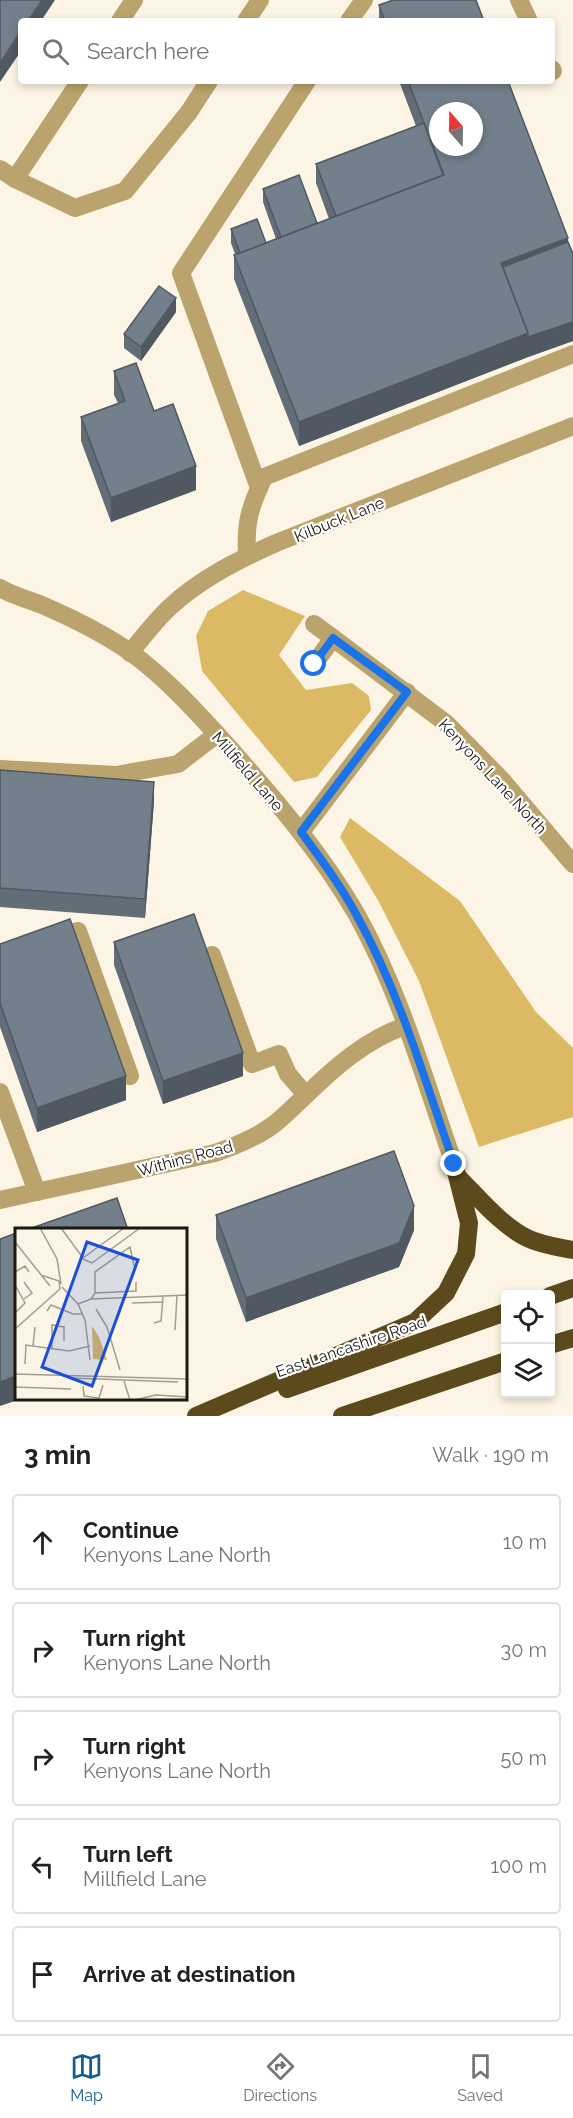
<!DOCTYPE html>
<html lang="en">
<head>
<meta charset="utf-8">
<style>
  body { margin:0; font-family:Raleway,sans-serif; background:#f2f2f2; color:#202124 }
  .controls { position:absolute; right:18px; bottom:18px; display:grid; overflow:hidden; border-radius:6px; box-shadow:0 3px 9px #0003 }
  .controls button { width:54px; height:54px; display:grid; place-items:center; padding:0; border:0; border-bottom:2px solid #e0e0e0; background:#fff; color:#202124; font:30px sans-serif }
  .compass { position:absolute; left:429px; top:102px; width:54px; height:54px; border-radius:50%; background:#fff; box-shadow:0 3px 9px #0003; rotate:340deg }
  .stop { position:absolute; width:18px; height:18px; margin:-14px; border:4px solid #1a73e8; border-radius:50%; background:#fff }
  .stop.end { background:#1a73e8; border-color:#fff; box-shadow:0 2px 6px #0008 }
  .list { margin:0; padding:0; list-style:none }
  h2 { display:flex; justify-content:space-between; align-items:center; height:78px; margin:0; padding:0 24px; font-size:26px }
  h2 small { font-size:20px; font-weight:400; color:#757577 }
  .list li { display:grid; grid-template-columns:39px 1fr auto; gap:18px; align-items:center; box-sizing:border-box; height:96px; margin:0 12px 12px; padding:0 12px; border:2px solid #e0e0e0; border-radius:6px }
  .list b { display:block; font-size:22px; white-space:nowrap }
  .list p { margin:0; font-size:20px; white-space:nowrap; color:#757577 }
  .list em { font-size:20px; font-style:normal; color:#757577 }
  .icon { flex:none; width:33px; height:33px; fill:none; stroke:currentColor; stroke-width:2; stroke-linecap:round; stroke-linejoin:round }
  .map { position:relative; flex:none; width:573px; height:1416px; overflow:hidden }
  .search { position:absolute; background:#fff; box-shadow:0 3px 9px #0003; left:18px; right:18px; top:18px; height:66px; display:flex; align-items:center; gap:15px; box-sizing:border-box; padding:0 21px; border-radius:6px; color:#757577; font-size:22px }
  .sheet { height:618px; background:#fff }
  nav { display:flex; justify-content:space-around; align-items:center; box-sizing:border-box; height:84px; border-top:2px solid #e0e0e0; background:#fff; font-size:16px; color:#757577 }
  nav a { display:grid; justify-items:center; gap:3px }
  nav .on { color:#125e91 }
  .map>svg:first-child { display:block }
  .forest { fill:#dcb965 }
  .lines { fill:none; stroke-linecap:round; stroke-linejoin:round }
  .minor { stroke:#baa36d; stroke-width:18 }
  .highway { stroke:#5d4a1c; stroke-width:18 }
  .wall { fill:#636d77 }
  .shaded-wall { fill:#505961 }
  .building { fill:#737f8a; stroke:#505961; stroke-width:1.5; fill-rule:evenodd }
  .route { stroke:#1a73e8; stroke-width:8 }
  .labels { text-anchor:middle; stroke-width:4.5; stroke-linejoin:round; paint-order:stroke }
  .street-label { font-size:16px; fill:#1b1813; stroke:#fff }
  .inset-road { fill:none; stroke:#a29d91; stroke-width:1.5 }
  .view { fill:#1d4ed8; fill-opacity:0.15; stroke:#1d4ed8; stroke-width:3 }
  .inset-edge { fill:none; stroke:#1b1813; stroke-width:3 }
</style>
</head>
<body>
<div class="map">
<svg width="573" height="1416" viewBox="0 0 573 1416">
  <rect width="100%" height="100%" fill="#fcf5e5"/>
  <g class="forest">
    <path d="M243,590L305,616L279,655L306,690L352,683L369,696L371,710L317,777L294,782L202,671L196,636L208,611Z"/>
    <path d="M350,818L460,901L536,1012L573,1048V1117L479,1147L419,981L379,902L340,837Z"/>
  </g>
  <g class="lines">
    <g class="minor">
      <path d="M519,0L529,21"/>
      <path d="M120,21L134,0"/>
      <path d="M246,21L260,0"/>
      <path d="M349,21L364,0"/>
      <path d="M552,69L553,71"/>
      <path d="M0,169L15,179L80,81"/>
      <path d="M15,179L75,208L125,191L189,112L209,81"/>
      <path d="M259,488L181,273L307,81"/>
      <path d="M247,556C245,522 250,507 264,477L573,354"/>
      <path d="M0,588C13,596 28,599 42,605C72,618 103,633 130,652C169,680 201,717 234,753C279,804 323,856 357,915C400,992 425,1081 454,1164"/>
      <path d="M333,638L447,724L501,779L573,864"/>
      <path d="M130,653C143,637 155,621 170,607C200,579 238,560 276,543L573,426"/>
      <path d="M314,664L333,638L314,624"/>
      <path d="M0,769L116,775L178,764L217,734"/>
      <path d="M301,832L407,692"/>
      <path d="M51,937L78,931L130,1076"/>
      <path d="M212,955L252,1064L279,1054L288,1074L306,1095"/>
      <path d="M0,1092L37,1192"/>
      <path d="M0,1200L215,1153C235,1146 256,1138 273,1125C284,1117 294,1106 304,1097C334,1068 365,1040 405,1026"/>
    </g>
    <g class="highway">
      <path d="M459,1178C480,1199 500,1224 527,1238C541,1245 558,1247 573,1250"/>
      <path d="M550,1296L573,1288"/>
      <path d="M550,1345L573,1338"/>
      <path d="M287,1389L506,1312"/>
      <path d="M196,1416L415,1322L446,1293L466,1254L469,1223L454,1164"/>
      <path d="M342,1416L506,1361"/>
    </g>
  </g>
  <g class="wall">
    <path d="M379,5L484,21H379Z"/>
    <path d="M399,81H508L573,254V341L528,357L299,446L234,279V255L235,254L231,243V229L266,243L276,239L263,202V189L317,223L329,219L316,183V164L416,126Z"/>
    <path d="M176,312L141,361L124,348V334Z"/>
    <path d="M114,371L154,411L196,490L111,522L81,441V417L118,403L114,395Z"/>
    <path d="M0,770L154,801L145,918L0,907Z"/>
    <path d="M114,942L243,1076L163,1104L114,965Z"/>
    <path d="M0,944L126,1100L37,1132L0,1027Z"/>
    <path d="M216,1215L414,1230L399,1267L246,1322L216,1239Z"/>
  </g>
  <g class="shaded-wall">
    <path d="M42,0H55L41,21H28Z"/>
    <path d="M21,31V51L0,82V63Z"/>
    <path d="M568,238V262L508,285L501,263Z"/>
    <path d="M176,298V312L141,361V347Z"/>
    <path d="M573,322V341L528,357L299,446V422L528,333Z"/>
    <path d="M196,466V490L111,522V498Z"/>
    <path d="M154,782V801L145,918V899Z"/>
    <path d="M243,1053V1076L163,1104V1081Z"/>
    <path d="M126,1076V1100L37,1132V1108Z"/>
    <path d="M414,1206V1230L399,1267L246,1322V1298Z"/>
    <path d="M16,1376V1400H18L0,1406V1382Z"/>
  </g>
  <g class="building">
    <path d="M0,0H42L28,21H21V31L0,63Z"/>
    <path d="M393,0H476L484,21H385L379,5Z"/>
    <path d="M408,81H508L568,238L501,263L528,333L299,422L234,255L444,175ZM438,111H474V147H438Z"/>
    <path d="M424,123L443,175L336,216L316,164Z"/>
    <path d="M299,175L317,223L281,237L263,189Z"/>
    <path d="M257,219L266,243L240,253L231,229Z"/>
    <path d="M568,242L573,254V322L528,337V333L503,267Z"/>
    <path d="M159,286L176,298L141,347L124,334Z"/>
    <path d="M136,363L154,411L173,404L196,466L111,498L81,417L125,401L114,371Z"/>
    <path d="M0,770L154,782L145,899L0,888Z"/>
    <path d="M194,914L243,1053L163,1081L114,942Z"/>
    <path d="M70,919L126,1076L37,1108L0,1003V944Z"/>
    <path d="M394,1151L414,1206L399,1243L246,1298L216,1215Z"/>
    <path d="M117,1198L128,1230H26Z"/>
    <path d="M16,1233V1376L0,1382V1239Z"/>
  </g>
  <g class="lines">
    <path class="route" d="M314,664L333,638L407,692L301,832C321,859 341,886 357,916C400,993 425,1081 454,1164"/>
  </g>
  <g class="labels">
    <g class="street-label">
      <text transform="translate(339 519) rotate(-22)" y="6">Kilbuck Lane</text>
      <text transform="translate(248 771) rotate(49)" y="6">Millfield Lane</text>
      <text transform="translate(493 776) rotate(47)" y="6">Kenyons Lane North</text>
      <text transform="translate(185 1158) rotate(-15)" y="6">Withins Road</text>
      <text transform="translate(351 1346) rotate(-19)" y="6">East Lancashire Road</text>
    </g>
  </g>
  <g transform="translate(15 1228)">
    <rect width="172" height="172" fill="#fcf5e5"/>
    <path d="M77,98L84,109L92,132L78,131Z" fill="#dcb965"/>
    <path class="inset-road" d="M25,0L42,31L46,56M46,0L68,30L109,0M0,14L35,58M68,31L77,35L125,0M0,44L10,38L14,44M0,57L10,75L0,85M47,59L63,76L70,92L75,132M80,66V44L115,19L119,38M9,71L17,65L9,54M76,71L80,65L121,63V54M117,75L148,74M63,76L76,71L173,67M81,81L92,99L105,142M32,83L36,77L58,86H68M139,95L146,93L148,69M0,101L45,61L44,53L26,47M160,102L162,68M18,118L20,99M37,121V97L49,99V113M10,136L11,117L54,123L75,118M0,146L173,151M56,150L163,154M109,153L115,172M68,158L69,168L84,170L88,157M0,159L56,161M119,172L141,167L173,169"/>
    <path class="view" d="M72,14L123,32L77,158L27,139Z"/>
    <rect width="172" height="172" class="inset-edge"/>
  </g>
</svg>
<div class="controls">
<button><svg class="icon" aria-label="locate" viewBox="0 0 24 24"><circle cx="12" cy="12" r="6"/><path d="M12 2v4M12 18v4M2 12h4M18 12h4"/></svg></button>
<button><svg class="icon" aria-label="layers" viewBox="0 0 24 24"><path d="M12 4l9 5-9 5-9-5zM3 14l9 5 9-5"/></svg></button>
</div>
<svg class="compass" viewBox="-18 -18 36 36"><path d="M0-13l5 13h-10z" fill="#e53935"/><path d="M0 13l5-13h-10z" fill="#757577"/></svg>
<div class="stop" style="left:314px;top:664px"></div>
<div class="stop end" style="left:454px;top:1164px"></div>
<div class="search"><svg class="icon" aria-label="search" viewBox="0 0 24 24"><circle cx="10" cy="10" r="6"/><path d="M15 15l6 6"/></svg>Search here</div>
</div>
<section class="sheet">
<h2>3 min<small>Walk · 190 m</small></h2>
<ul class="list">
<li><svg class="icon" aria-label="ahead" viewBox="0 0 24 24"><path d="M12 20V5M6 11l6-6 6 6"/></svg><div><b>Continue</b><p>Kenyons Lane North</p></div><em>10 m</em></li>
<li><svg class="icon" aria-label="right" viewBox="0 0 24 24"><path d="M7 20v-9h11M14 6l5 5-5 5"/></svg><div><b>Turn right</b><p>Kenyons Lane North</p></div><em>30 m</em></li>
<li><svg class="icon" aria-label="right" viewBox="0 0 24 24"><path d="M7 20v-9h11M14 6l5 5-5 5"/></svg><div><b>Turn right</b><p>Kenyons Lane North</p></div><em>50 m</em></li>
<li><svg class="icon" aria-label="left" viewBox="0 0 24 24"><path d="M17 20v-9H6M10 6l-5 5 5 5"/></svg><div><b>Turn left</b><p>Millfield Lane</p></div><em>100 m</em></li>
<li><svg class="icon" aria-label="arrive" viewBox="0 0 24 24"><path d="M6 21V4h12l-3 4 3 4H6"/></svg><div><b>Arrive at destination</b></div></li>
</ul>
</section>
<nav>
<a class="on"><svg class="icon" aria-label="map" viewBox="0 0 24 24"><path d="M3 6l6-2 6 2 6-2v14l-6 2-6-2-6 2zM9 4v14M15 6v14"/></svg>Map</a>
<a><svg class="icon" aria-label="directions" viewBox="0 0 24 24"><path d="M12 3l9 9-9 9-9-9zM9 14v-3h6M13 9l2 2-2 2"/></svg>Directions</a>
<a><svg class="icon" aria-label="saved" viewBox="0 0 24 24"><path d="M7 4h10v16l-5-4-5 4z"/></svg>Saved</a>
</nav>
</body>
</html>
